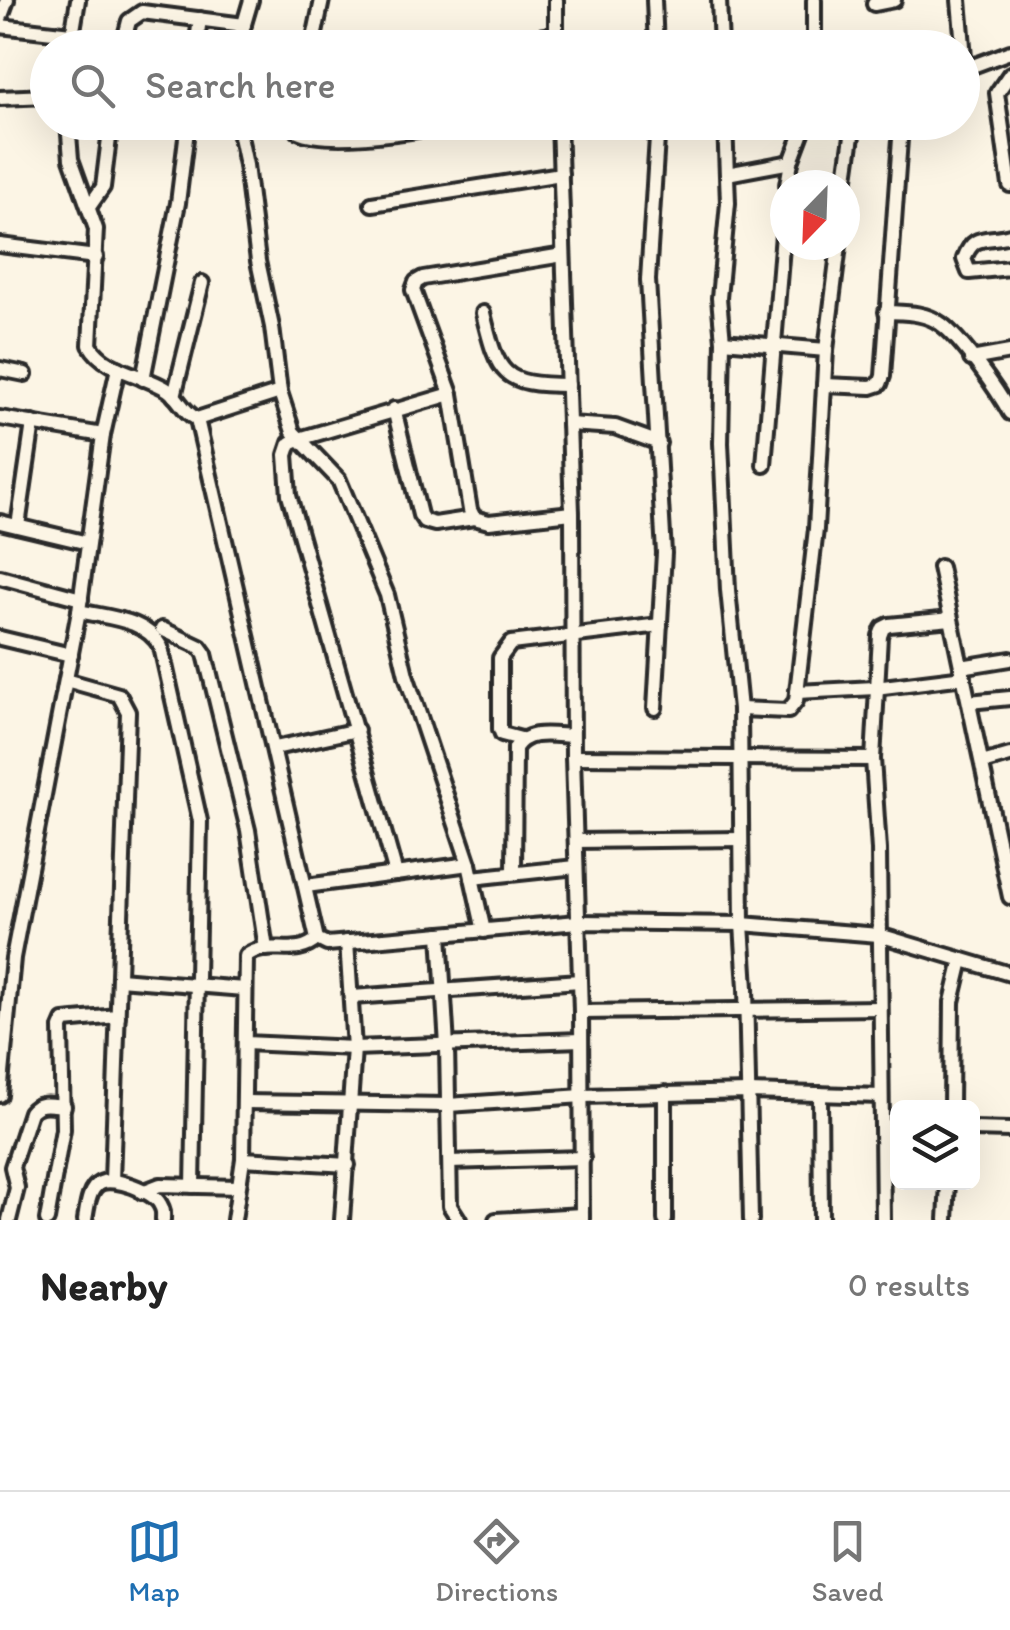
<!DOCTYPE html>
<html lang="en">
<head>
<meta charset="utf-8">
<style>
  body { margin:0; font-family:Itim,sans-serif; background:#f2f2f2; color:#222 }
  .controls { position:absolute; right:30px; bottom:30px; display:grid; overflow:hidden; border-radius:15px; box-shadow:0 10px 40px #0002 }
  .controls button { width:90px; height:90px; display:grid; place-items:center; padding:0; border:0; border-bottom:2px solid #e0e0e0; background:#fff; color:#222; font:50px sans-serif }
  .compass { position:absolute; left:770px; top:170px; width:90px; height:90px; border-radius:50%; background:#fff; box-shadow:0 10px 40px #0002; rotate:203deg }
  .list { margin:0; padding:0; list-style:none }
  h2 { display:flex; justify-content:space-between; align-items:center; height:130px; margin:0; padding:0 40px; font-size:42px }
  h2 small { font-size:32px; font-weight:400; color:#767676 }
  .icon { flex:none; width:55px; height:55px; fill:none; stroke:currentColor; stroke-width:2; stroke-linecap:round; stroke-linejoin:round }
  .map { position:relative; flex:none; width:1010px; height:1220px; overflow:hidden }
  .search { position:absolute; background:#fff; box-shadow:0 10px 40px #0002; left:30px; right:30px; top:30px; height:110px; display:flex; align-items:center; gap:25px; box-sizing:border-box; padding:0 35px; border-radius:55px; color:#767676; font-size:38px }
  .sheet { height:270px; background:#fff }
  nav { display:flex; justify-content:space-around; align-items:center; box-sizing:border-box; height:140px; border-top:2px solid #e0e0e0; background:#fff; font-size:28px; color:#767676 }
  nav a { display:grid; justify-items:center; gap:5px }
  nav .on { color:#1f6fb2 }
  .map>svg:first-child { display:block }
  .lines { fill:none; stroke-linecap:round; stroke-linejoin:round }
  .minor-casing { stroke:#2b2b2b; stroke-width:20 }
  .minor { stroke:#fcf5e5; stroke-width:12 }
</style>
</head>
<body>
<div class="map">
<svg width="1010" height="1220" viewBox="0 0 1010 1220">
  <rect width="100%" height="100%" fill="#fcf5e5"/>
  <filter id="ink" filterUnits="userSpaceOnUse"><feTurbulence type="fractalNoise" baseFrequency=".01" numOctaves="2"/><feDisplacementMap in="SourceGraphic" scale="20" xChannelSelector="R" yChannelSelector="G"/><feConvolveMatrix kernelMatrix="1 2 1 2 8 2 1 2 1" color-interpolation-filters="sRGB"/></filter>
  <g filter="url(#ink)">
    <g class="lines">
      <defs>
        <g id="minor">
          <path d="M654,0L656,48"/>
          <path d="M719,0L721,48"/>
          <path d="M814,0V48"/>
          <path d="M959,0L965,69"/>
          <path d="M874,4L894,0"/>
          <path d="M0,19L7,0"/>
          <path d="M0,26L71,34"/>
          <path d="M70,48L78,0"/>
          <path d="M122,48L129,21L142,12L244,25"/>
          <path d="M196,48L200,19"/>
          <path d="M237,48L251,0"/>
          <path d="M312,48L322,0"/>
          <path d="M479,48L555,34"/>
          <path d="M556,48V0"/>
          <path d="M962,70L1010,52"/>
          <path d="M1010,74L997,93L1010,185"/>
          <path d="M0,98L48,96"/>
          <path d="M68,122L71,159L96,229L90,345C105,372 144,374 168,390C180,399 183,412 197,419L280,392L272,327L258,261L246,165L237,122"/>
          <path d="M296,122L298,131C331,146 428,129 465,122"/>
          <path d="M559,122L572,513L573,757L581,1012L582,1220"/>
          <path d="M725,122L728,203L719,298L723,341L721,443L728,590L740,709L742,924L746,988L751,1220"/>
          <path d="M727,174L791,162"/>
          <path d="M787,185L791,162L806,122"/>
          <path d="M845,185L853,129L860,126L920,122"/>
          <path d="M372,204L561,174"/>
          <path d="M89,207L103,187L111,122"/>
          <path d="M1010,235C987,242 974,232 964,259L969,272L1010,268"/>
          <path d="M0,245L96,257"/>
          <path d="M563,255L423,278L416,282L413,290L451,394L470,510L474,518L489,522L572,513"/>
          <path d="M886,312C905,313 925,312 941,324C961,338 998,391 1010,413"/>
          <path d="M483,313C498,375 502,385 568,385"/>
          <path d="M723,341L826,350"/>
          <path d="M971,359L1010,352"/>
          <path d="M0,369L25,374"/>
          <path d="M143,379L178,203L188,122"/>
          <path d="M824,385L871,387L880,384L883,376L901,125"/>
          <path d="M280,392L293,432L339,480L387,595L406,675L469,864L484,931"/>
          <path d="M174,396L202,283"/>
          <path d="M394,409L420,515L424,521L435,524L474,518"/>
          <path d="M0,418L103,435"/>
          <path d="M197,419L317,939L327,944L578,922L742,924L879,935L1010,974"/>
          <path d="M569,424L615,427L659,443"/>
          <path d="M764,465L785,210"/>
          <path d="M0,522L88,543"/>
          <path d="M18,526L33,423"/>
          <path d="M940,567L1010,897"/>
          <path d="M0,577L81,599"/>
          <path d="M79,611C108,618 145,618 161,647L200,821L193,1186"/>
          <path d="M162,629L200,647L205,654L248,830L266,949"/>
          <path d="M0,638L71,655"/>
          <path d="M961,667L1010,659"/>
          <path d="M66,680L119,695L128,712L112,1181"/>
          <path d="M797,692L875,688L964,677"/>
          <path d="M969,702L1010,698"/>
          <path d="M655,708L664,553L648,280L658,122"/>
          <path d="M740,709L788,711L796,701L816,529L826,350L839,245"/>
          <path d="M521,739L502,734L500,729V658L511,643L660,625"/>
          <path d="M275,748L357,730"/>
          <path d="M573,757L873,759"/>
          <path d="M982,763L1010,755"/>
          <path d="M576,841L741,839"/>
          <path d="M514,873L515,748C527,729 552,735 572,736"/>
          <path d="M396,874L289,495L286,455L290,443L299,439L451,394"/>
          <path d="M472,878L576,867"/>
          <path d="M306,886L469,864"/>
          <path d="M440,934L447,1046L450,1206L459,1220"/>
          <path d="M119,979L244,989"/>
          <path d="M352,997L580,981"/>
          <path d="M581,1012L880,1008"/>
          <path d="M245,1043L354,1048L581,1040"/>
          <path d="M665,1093V1220"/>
          <path d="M820,1094L821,1220"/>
          <path d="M0,1095L13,958L79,611L103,435L118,368"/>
          <path d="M244,1102L448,1105L583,1096L748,1092L881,1096"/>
          <path d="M951,1108L952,1002L962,960"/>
          <path d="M972,1129L1010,1130"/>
          <path d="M243,1159L348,1165"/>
          <path d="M450,1162L583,1158"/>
          <path d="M142,1192L160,1185L238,1187"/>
          <path d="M9,1220L17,1188L12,1167L30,1112C39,1101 51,1105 64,1106"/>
          <path d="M47,1220L63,1129L61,1028L64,1021L118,1016"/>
          <path d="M85,1220C87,1209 88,1189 100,1183C114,1176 153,1191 160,1204C164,1211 163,1213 163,1220"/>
          <path d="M234,1220L243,1159L246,956C267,939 296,959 317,939"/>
          <path d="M342,1220L354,1048L347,942"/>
          <path d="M496,1220L582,1215"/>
          <path d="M883,1220L879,850L873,759L880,636L883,628L889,625L951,619"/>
          <path d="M946,1220L948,1182"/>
        </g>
      </defs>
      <use href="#minor" class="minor-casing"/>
      <use href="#minor" class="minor"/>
    </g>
  </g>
</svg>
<div class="controls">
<button><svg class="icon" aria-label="layers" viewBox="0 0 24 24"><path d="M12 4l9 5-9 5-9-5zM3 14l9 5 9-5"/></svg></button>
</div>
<svg class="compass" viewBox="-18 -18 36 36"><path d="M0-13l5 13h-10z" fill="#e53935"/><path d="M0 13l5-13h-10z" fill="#767676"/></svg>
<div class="search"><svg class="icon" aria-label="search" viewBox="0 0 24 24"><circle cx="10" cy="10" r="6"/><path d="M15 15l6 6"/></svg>Search here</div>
</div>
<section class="sheet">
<h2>Nearby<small>0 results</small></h2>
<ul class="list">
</ul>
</section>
<nav>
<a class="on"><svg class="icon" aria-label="map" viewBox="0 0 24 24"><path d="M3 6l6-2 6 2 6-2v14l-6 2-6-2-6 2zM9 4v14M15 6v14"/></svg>Map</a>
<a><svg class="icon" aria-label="directions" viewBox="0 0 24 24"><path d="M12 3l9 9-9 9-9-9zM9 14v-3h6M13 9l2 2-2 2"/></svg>Directions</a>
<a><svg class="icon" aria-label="saved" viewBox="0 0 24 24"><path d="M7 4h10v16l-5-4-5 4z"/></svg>Saved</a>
</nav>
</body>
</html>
